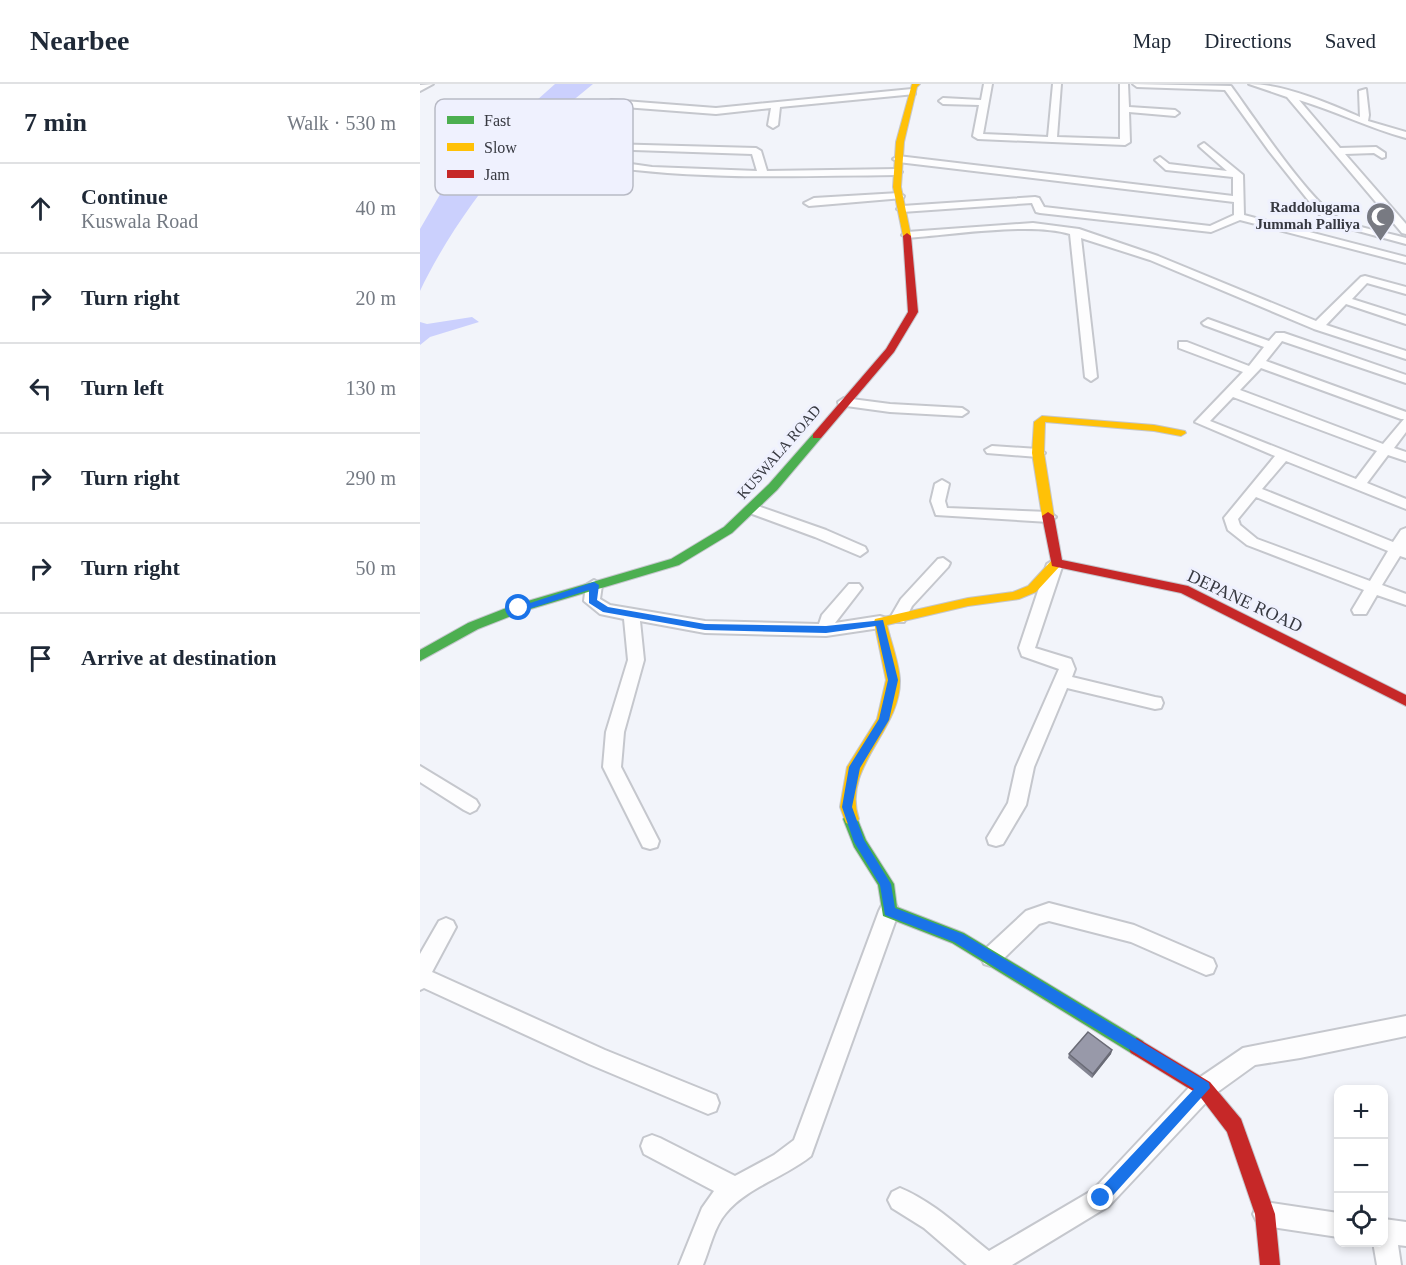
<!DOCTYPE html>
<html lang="en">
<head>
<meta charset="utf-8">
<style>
  body { margin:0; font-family:Georgia,serif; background:#f6f6f7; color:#1f2937 }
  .controls { position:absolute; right:18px; bottom:18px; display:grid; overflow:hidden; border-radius:12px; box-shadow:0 3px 9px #0003 }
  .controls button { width:54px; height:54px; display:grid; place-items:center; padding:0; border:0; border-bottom:2px solid #e0e1e3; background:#fff; color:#1f2937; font:30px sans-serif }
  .stop { position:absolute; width:18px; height:18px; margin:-14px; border:4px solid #1a73e8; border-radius:50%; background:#fff }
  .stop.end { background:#1a73e8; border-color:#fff; box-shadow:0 2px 6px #0008 }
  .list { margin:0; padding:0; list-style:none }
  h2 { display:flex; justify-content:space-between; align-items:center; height:78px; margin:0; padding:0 24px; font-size:26px }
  h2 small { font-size:20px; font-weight:400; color:#747a83 }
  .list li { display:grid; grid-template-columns:39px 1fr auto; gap:18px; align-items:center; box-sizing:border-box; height:90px; padding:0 24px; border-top:2px solid #e0e1e3 }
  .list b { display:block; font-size:22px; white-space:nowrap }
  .list p { margin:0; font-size:20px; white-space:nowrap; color:#747a83 }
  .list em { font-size:20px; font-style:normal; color:#747a83 }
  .icon { flex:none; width:33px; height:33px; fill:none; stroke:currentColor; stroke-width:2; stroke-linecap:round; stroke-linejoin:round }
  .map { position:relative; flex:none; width:986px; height:1181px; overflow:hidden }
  header { display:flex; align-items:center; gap:36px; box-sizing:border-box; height:84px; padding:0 30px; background:#fff; border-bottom:2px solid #e0e1e3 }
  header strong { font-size:28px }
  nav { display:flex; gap:33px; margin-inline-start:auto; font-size:21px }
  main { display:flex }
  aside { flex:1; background:#fff }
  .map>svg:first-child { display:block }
  .water { fill:#cbd0fd }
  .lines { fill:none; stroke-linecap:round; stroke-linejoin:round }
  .street-casing { stroke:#c5c7cd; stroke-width:4 }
  .fast-casing { stroke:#c5c7cd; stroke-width:2 }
  .slow-casing { stroke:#c5c7cd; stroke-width:2 }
  .jam-casing { stroke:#c5c7cd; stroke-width:2 }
  .street { fill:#fdfdfe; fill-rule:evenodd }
  .fast { fill:#4caf50; fill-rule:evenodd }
  .slow { fill:#ffc107; fill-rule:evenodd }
  .jam { fill:#c62828; fill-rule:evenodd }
  .wall { fill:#838491 }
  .shaded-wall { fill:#6a6b76 }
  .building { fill:#9899a9; stroke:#6a6b76; stroke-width:1.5 }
  .route { fill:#1a73e8 }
  .labels { text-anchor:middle; stroke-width:6; stroke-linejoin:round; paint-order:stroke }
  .far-poi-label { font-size:15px; font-weight:bold; fill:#373941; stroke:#eff1fe; text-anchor:end }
  .far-street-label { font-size:15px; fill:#373941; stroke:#eff1fe }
  .street-label { font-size:18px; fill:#373941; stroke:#eff1fe }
  .key { fill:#eff1fe; stroke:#b8bac5; stroke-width:1.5 }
  .key-label { font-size:16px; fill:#373941 }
</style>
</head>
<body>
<header>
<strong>Nearbee</strong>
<nav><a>Map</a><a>Directions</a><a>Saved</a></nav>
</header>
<main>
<aside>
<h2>7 min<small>Walk · 530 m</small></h2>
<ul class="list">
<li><svg class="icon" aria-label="ahead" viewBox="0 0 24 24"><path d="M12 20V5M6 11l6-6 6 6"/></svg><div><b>Continue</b><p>Kuswala Road</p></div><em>40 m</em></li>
<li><svg class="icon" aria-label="right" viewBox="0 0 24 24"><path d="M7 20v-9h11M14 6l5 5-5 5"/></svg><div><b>Turn right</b></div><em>20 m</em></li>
<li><svg class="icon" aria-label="left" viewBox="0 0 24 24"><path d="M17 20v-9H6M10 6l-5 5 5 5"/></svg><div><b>Turn left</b></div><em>130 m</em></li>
<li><svg class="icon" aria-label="right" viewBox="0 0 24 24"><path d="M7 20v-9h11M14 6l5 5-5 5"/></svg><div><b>Turn right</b></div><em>290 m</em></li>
<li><svg class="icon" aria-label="right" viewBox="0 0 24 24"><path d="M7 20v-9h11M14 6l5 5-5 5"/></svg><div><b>Turn right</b></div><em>50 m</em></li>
<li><svg class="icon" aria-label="arrive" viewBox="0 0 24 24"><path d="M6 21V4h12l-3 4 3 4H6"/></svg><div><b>Arrive at destination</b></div></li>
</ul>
</aside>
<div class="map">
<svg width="986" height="1181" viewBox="0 0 986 1181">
  <rect width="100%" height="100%" fill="#f2f4fa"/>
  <g class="water">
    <path d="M135,0H173C148,21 122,40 99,63C63,100 22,160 0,207V145L29,95Z"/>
    <path d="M52,233L59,238L10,253L0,261V238L7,240Z"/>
  </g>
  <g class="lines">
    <defs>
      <g id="street">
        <path d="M13,0L0,7V1Z"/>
        <path d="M564,0H572L563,50L628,53L633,0H641L637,53L700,55V0H708L709,23L755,26L759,29L755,32L709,28L710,58L705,61L558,55L553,52L559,21L523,20L519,17L523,14L561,16Z"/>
        <path d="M713,0L811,2C833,32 893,123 923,137C942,145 966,148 986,154V160L916,141L900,131L849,67L805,6L717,3Z"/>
        <path d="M829,0C863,0 909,19 940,33L939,7L946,5L949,31L948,37L986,48V54C949,44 916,27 879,16L920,64L956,63L965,69V73L962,74L954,69L925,70L986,140V150L982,149L867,13Z"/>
        <path d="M492,5L495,6V10L360,23L358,41L353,44L348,41L351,24L296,30L191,22L187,19L191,16L296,24Z"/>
        <path d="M784,59L823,91L824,131L986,173V179L820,136L791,148L620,129L616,128L612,119L482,128L477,125L482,122L615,113L619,114L624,123L790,142L814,131V118L478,78L473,75L478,72L813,112V93L746,86L735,76L740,73L749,80L807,87L781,64L779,62Z"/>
        <path d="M187,60L336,64L341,67L347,87L477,85L482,88L477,91C381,92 285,96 190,83L185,80L190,77L232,83L337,87L332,70L184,65L182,63Z"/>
        <path d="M479,109L484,112L483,114L389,122L384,119L394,114Z"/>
        <path d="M613,139L659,145L738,172L896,237L941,193L945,192L986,203V210L947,199L932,215L986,232V240L926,220L906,241L986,267V275L894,245L730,176L661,154L677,293L671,297L665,293L650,150C611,138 530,151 487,154L482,151L487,148Z"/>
        <path d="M788,235L849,257L856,249H864L986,291V299L862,257L846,277L986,328V348L974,364L986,368V377L968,371L947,399L986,415V425L866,377L842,405L973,458L981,446L986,444V474L980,472L962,501L986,510V521L957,511L946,530H934L932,526L944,506L827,461L808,446L804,434L855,372L775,338L823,288L759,264V258H767L829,282L844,263L784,241L782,239ZM841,284L981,335H984L963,360L820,306ZM813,313L957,367L936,395L790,337ZM836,413L968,467L950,497L837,455L820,441L818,435Z"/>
        <path d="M424,314L470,320L542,324L548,328L542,332L470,328L419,321L418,318Z"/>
        <path d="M572,362L618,365L625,369L618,373L567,369L565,366Z"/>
        <path d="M522,396L529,400L525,417L527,424L629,428L636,433L629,438L516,431L511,417L515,400Z"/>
        <path d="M332,420L406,446L445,463L447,467L440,472L395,453L327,428L325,425Z"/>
        <path d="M523,474L530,479L528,483L492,522L484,538H472L470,534L481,515L518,475Z"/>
        <path d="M635,475L643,480L615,564L651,575L655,585L652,593L735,613L741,614L743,619L741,624L735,625L647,604L614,683L606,721L583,760L576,762L569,760L567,754L588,719L596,683L639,585L602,572L599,564L627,480Z"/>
        <path d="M174,496L182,501L180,515L190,521L285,537L399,540L402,531L429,500H439L442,504L415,539L460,532L466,534L468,538L466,542L460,544L406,552L285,549L220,537L224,576L204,648L201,683L239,757L237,763L230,765L223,763L183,683L186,648L208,576L204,535L180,530L164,517L166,501Z"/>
        <path d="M0,682L56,716L59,721L56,726L50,729L44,726L0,698Z"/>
        <path d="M469,818L476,821L479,827L391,1072C365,1093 326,1104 306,1129C294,1143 290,1164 283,1181H259L282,1124L294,1107L224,1070L221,1062L224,1054L232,1051L240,1054L315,1092L354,1071L374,1056L459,827L462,821Z"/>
        <path d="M629,819L714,841L793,875L796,882L793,889L786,891L711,858L629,837L619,840L578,880L571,882L564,880L561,873L564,866L606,827Z"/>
        <path d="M26,834L33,837L36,843L12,888L185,966L296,1011L299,1019L296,1027L288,1030L169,980L4,904L0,906V870L19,837Z"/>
        <path d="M986,932V952L880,974L835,981L792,1012L689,1122L592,1181H547L504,1144L472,1124L468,1116L472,1108L480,1104C514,1118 541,1145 569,1167L673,1106L776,996L823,964Z"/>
        <path d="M845,1118L918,1129V1153L845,1142L837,1138L833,1130L837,1122Z"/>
        <path d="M964,1135L986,1138V1162L978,1161L981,1181H957L953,1158H964Z"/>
      </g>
      <g id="fast">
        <path d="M397,349L401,350V354L357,406L312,449L259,481L104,527L58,545L0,577V566L48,539L94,521L251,475L304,443L349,400L393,350Z"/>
        <path d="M431,729L436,731L446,756L474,800L477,823L544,849L723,957L726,963L723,969L717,972L711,969L532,859L463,832L458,801L434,763L423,735L426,731Z"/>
      </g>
      <g id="slow">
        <path d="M492,0H500L497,3L484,58L481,103L491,152L487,155L483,152L473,103L476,58Z"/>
        <path d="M622,332L734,341L765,347L766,349L761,352L734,347L625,338L624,369L634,432L628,436L622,432L612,369L614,338Z"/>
        <path d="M636,475L642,479L640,482L616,508L599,515L548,522L467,541C471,558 479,578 480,596C481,647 421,683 439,735L436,739L431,741L426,739L420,723L427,683L457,635L466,596L454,538L455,535L548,514L593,508L608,502L632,476Z"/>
      </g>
      <g id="jam">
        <path d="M487,149L491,152L498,228L474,268L401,354H393V350L466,265L488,228L483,152Z"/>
        <path d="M628,428L634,432L642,476L768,502L986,611V622L761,509L632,482L622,432Z"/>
        <path d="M717,954L790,998L821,1035L855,1130L860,1181H840L835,1130L807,1048L778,1010L711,969L708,963L711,957Z"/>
      </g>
    </defs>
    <use href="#street" class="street-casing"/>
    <use href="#fast" class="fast-casing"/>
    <use href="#slow" class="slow-casing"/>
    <use href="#jam" class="jam-casing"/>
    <use href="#street" class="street"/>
    <use href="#fast" class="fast"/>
    <use href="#slow" class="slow"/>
    <use href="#jam" class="jam"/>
  </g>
  <path class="wall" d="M692,966L691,970L672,994L648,974L649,970Z"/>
  <path class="shaded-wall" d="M692,966L691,970L672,994L673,990Z"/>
  <path class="building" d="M668,948L692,966L673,990L649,970Z"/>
  <path class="route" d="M174,498L179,501L177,516L188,523L285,540L406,542L463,536L478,596L469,636L440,684L432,723L444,756L471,800L475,824L543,850L789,999L790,1004L686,1119L681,1121L676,1119L674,1114L676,1109L774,1005L534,858L465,831L460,801L434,758L422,723L429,683L459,635L468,596L456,542L406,549L285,546L183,528L169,519V506L99,528L95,524Z"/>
  <defs>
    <symbol id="mosque-pin" viewBox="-11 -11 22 30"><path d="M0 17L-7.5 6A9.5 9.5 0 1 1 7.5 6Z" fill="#787a82" stroke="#eff1fe"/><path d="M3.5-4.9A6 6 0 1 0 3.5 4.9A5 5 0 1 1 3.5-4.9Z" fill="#fff"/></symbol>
  </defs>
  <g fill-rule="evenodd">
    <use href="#mosque-pin" x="944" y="116" width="33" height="45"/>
  </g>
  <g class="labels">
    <g class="far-poi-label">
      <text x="940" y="128">Raddolugama<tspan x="940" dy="17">Jummah Palliya</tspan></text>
    </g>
    <g class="far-street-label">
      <text transform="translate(359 368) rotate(-49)" y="5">KUSWALA ROAD</text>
    </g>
    <g class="street-label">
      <text transform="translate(825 517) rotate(25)" y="6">DEPANE ROAD</text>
    </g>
  </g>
  <rect x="15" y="15" width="198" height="96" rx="9" class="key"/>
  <rect x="27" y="32" width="27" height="8" fill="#4caf50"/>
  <rect x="27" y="59" width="27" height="8" fill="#ffc107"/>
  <rect x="27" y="86" width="27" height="8" fill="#c62828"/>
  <g class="key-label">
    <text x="64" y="42">Fast</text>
    <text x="64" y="69">Slow</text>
    <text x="64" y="96">Jam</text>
  </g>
</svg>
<div class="controls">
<button>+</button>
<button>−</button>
<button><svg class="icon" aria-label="locate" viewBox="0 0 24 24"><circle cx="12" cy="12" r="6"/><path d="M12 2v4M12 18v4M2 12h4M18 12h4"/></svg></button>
</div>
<div class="stop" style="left:99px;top:524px"></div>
<div class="stop end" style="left:681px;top:1114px"></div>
</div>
</main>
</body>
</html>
